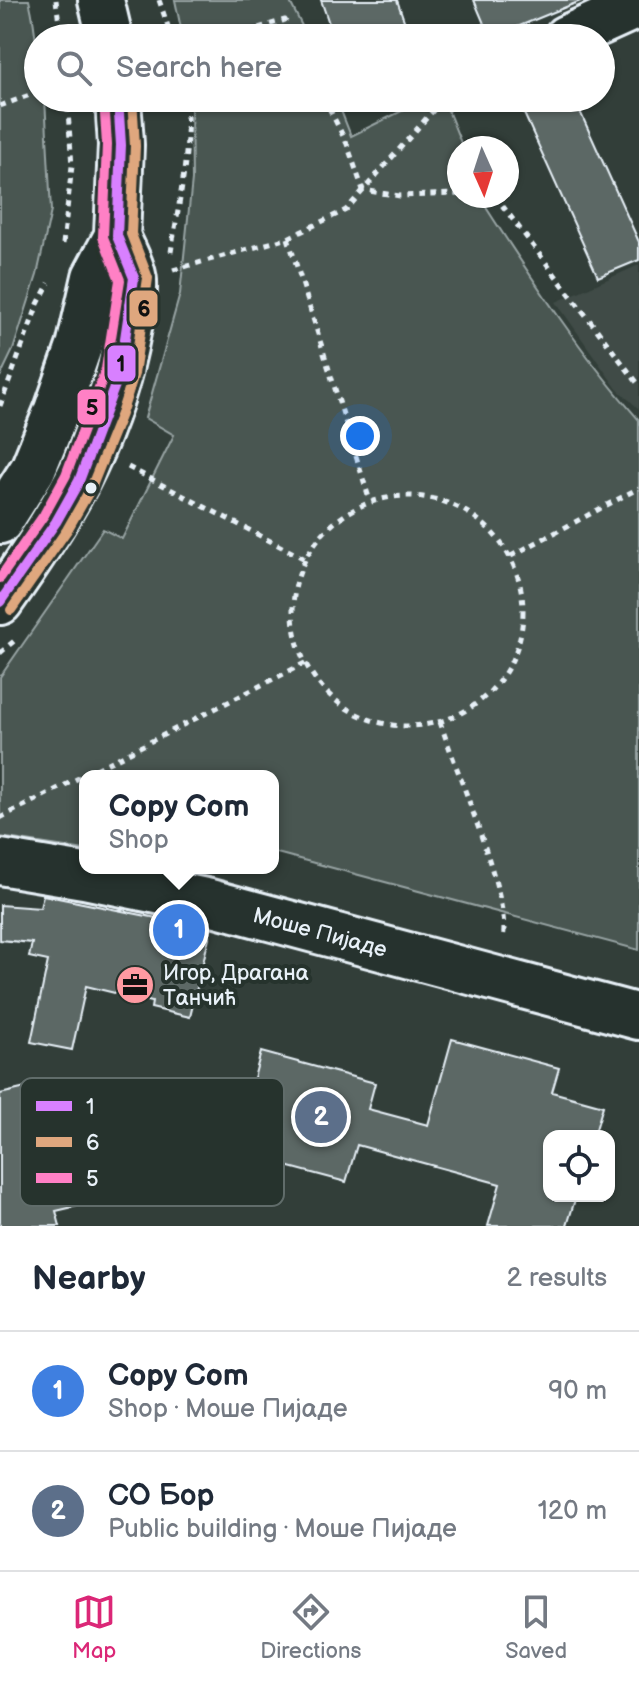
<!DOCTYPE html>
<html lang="en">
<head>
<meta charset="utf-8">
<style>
  body { margin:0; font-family:"Balsamiq Sans",sans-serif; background:#f6f6f7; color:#1f2937 }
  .controls { position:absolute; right:24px; bottom:24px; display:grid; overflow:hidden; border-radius:16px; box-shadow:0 2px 6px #0004 }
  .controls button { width:72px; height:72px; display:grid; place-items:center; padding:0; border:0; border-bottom:2px solid #e0e1e3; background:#fff; color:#1f2937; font:40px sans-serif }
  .compass { position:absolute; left:447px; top:136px; width:72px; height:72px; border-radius:50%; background:#fff; box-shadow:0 2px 6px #0004; rotate:177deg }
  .you { position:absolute; left:360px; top:436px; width:28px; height:28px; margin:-20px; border:6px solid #fff; border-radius:50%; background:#1a73e8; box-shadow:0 0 0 12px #1a73e833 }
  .badge { display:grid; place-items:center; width:52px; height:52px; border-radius:50%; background:#db2777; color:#fff; font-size:26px; font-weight:700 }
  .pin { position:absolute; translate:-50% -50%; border:4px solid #fff; box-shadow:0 2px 8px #0006 }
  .popup { position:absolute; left:79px; top:770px; width:200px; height:104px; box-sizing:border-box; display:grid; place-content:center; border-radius:16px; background:#fff; filter:drop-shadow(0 2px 6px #0005); font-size:26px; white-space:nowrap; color:#747a83 }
  .popup b { font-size:30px; color:#1f2937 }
  .popup::after { content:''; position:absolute; left:50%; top:100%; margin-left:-16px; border:16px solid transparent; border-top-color:#fff }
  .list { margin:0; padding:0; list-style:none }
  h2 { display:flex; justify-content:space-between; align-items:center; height:104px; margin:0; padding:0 32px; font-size:34px }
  h2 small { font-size:26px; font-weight:400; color:#747a83 }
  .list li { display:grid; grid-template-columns:52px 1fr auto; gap:24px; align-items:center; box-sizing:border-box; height:120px; padding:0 32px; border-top:2px solid #e0e1e3 }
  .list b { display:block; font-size:30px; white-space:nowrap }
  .list p { margin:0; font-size:26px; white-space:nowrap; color:#747a83 }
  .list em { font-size:26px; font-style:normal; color:#747a83 }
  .icon { flex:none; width:44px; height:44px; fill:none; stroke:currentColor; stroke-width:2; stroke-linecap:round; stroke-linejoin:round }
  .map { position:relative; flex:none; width:639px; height:1226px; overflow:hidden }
  .search { position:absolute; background:#fff; box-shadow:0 2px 6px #0004; left:24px; right:24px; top:24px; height:88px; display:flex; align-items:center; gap:20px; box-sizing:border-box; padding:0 28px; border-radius:44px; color:#747a83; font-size:30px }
  .sheet { height:344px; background:#fff }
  nav { display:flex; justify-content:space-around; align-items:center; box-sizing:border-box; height:112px; border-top:2px solid #e0e1e3; background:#fff; font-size:22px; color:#747a83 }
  nav a { display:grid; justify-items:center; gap:4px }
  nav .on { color:#db2777 }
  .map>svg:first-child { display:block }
  .built { fill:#3f4b46 }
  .green { fill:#495651; stroke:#98a4a4; stroke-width:2 }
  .building { fill:#5c6865; stroke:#e8f1f8; stroke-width:2 }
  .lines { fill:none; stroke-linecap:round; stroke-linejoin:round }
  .minor-casing { stroke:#e8f1f8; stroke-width:50 }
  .path { stroke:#e8f1f8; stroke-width:5; stroke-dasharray:6 6; stroke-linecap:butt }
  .minor { stroke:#26332d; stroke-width:44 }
  .bus-1-casing { stroke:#26332d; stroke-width:16 }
  .bus-2-casing { stroke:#26332d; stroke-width:16 }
  .bus-3-casing { stroke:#26332d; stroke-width:16 }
  .bus-1 { stroke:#d880ff; stroke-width:10 }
  .bus-2 { stroke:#dfa77e; stroke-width:10 }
  .bus-3 { stroke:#ff80c5; stroke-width:10 }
  .bus-dot { fill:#e8f1f8; stroke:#26332d; stroke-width:3 }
  .labels { text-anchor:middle; stroke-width:8; stroke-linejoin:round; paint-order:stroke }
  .street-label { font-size:22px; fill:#e8f1f8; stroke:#26332d }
  .poi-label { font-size:22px; fill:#e8f1f8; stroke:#26332d; text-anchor:start }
  .key { fill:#26332d; stroke:#606c6a; stroke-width:2 }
  .key-label { font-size:22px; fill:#e8f1f8 }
  .line-badge { stroke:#26332d; stroke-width:3 }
  .pale-badge-label { font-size:22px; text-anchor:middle; font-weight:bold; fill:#111 }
</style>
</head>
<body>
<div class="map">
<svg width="639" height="1226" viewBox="0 0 639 1226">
  <rect width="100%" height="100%" fill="#323e39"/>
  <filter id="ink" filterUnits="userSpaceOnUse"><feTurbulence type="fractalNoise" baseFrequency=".0125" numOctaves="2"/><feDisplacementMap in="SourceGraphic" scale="16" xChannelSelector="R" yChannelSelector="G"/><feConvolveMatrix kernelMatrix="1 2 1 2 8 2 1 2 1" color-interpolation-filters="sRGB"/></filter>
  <g filter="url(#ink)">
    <path class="built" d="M639,265V409L617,389L556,302Z"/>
    <g class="green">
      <path d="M0,0H29C37,33 38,64 38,98H45L51,211L37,275L13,350L0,377Z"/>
      <path d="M175,0H289L308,38H183Z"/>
      <path d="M191,98H336L351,136L428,98H443L463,148H459V196H482L487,209C534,282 582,355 639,420V950L273,852V776H85V850L0,837V677L103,529L122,539L174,435L145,418L180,294L192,180Z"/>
    </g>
    <g class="building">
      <path d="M321,0H397L410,38H334Z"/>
      <path d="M474,0H583L490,38Z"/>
      <path d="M517,98H574L639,242V260L598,277Z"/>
      <path d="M43,895L211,929L190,1017L151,1008L152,1002L86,986L72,1050L31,1042L48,961L29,957L32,943L0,940V905L40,908Z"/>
      <path d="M452,1039L559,1068L552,1092L603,1106L594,1136H549V1196H576L567,1226H488L500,1184L357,1145L346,1182L234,1152L261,1052L375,1083L368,1109L428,1125Z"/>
      <path d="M30,1087L41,1139L125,1120L142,1191L56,1211L60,1226H0V1094Z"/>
    </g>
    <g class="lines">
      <defs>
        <g id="minor">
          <path d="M101,0L110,38"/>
          <path d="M566,38L639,5"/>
          <path d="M0,521L33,469L57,410L79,347L95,277L117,236L121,145L118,98"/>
          <path d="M0,602C59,519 103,449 125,347C129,326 135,303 134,281C133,267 122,249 117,236"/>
          <path id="s1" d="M0,862L84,876L206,901L639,1017"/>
        </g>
      </defs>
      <use href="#minor" class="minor-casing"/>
      <g class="path">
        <path d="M56,0L61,38"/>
        <path d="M159,0L172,38"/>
        <path d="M224,38L285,20L294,38"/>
        <path d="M324,98L347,144L363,190L400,196L459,194"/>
        <path d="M0,106L38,92"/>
        <path d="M495,196L639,385"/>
        <path d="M288,238L370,501"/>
        <path d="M63,244L72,166L67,98"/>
        <path d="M171,252C178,207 193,141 185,98"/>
        <path d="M173,270L288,238L346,210L437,106L456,98"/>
        <path d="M0,406L38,304L49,283"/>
        <path d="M128,467L305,559"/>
        <circle cx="408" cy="611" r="115"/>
        <path d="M511,556L639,488"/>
        <path d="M0,653L14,641"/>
        <path d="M440,722C454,764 512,903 503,938"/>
        <path d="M0,818L305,663"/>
      </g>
      <use href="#minor" class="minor"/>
      <defs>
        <path id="bus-1" d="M0,602L56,522L79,481L120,372L134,278L117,236L121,145L118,98"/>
        <path id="bus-2" d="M11,610L67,530L91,488L121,414L134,374L148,278L131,234L135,146L132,98"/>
        <path id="bus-3" d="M0,578L44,515L66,475L106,369L120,280L103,237L107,145L104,99"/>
      </defs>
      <use href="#bus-1" class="bus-1-casing"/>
      <use href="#bus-2" class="bus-2-casing"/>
      <use href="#bus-3" class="bus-3-casing"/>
      <use href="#bus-1" class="bus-1"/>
      <use href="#bus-2" class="bus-2"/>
      <use href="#bus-3" class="bus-3"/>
    </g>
  </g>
  <defs>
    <symbol id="office-disc" viewBox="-11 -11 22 22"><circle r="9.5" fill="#ff9aa2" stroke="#26332d"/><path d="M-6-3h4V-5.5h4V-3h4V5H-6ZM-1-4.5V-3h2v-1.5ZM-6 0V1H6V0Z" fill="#111"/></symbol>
  </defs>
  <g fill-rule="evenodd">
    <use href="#office-disc" x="113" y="963" width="44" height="44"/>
  </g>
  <circle class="bus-dot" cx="91" cy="488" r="7"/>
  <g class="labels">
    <g class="street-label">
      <text dy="8" stroke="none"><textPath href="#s1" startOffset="328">Моше Пијаде</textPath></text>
    </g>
    <g class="poi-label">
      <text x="163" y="980">Игор, Драгана<tspan x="163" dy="25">Танчић</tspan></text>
    </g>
  </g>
  <rect x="20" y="1078" width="264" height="128" rx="12" class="key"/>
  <rect x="36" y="1101" width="36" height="10" fill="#d880ff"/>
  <rect x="36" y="1137" width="36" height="10" fill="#dfa77e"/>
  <rect x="36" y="1173" width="36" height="10" fill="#ff80c5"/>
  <g class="key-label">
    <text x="86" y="1114">1</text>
    <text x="86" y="1150">6</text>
    <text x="86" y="1186">5</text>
  </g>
  <g class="line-badge">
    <rect x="128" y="289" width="31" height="39" rx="8" fill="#dfa77e"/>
    <rect x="106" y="344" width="31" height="39" rx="8" fill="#d880ff"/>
    <rect x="76" y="388" width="31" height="38" rx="8" fill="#ff80c5"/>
  </g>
  <g class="pale-badge-label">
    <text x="144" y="316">6</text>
    <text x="121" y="371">1</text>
    <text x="92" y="415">5</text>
  </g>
</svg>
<div class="controls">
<button><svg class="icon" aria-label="locate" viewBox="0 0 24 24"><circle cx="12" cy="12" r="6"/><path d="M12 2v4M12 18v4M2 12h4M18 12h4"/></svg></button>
</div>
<svg class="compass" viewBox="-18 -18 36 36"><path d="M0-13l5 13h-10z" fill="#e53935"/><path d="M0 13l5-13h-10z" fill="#747a83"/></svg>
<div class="you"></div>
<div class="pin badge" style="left:179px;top:930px;background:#3f7fe0">1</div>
<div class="popup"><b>Copy Com</b>Shop</div>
<div class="pin badge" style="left:321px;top:1117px;background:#5c6f8a">2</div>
<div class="search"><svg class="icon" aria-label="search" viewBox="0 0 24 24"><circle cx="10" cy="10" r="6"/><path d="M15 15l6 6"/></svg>Search here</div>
</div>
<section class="sheet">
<h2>Nearby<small>2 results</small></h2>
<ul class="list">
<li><span class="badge" style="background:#3f7fe0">1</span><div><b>Copy Com</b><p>Shop · Моше Пијаде</p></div><em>90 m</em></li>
<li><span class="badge" style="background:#5c6f8a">2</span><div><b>СО Бор</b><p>Public building · Моше Пијаде</p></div><em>120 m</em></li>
</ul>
</section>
<nav>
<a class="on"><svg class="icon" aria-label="map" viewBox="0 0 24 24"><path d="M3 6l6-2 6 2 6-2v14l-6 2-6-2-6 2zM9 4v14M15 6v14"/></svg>Map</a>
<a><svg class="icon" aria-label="directions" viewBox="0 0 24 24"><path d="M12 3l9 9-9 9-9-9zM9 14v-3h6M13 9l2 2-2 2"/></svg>Directions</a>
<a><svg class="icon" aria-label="saved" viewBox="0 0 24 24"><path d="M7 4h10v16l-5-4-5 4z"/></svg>Saved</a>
</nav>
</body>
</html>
